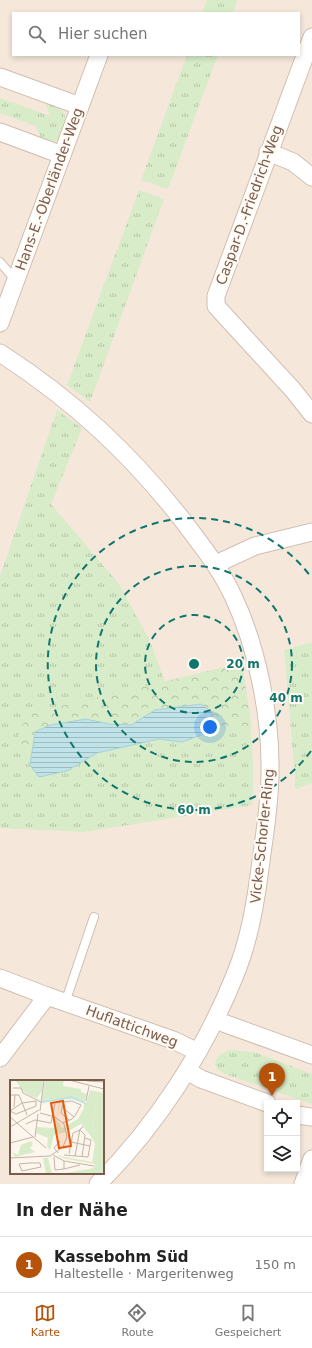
<!DOCTYPE html>
<html lang="de">
<head>
<meta charset="utf-8">
<style>
  body { margin:0; font-family:"DejaVu Sans",sans-serif; background:#f2f2f2; color:#222 }
  .controls { position:absolute; right:12px; bottom:12px; display:grid; overflow:hidden; border-radius:0px; box-shadow:0 2px 6px #0003 }
  .controls button { width:36px; height:36px; display:grid; place-items:center; padding:0; border:0; border-bottom:1px solid #e0e0e0; background:#fff; color:#222; font:20px sans-serif }
  .you { position:absolute; left:210px; top:727px; width:14px; height:14px; margin:-10px; border:3px solid #fff; border-radius:50%; background:#1a73e8; box-shadow:0 0 0 6px #1a73e833 }
  .badge { display:grid; place-items:center; width:26px; height:26px; border-radius:50%; background:#b45309; color:#fff; font-size:13px; font-weight:700 }
  .pin { position:absolute; translate:-50% -33px; filter:drop-shadow(0 1px 2px #0008) }
  .pin::after { content:''; position:absolute; top:21px; width:14px; height:12px; background:inherit; clip-path:polygon(0 0,100% 0,50% 100%) }
  .list { margin:0; padding:0; list-style:none }
  h2 { display:flex; justify-content:space-between; align-items:center; height:52px; margin:0; padding:0 16px; font-size:17px }
  h2 small { font-size:13px; font-weight:400; color:#767676 }
  .list li { display:grid; grid-template-columns:26px 1fr auto; gap:12px; align-items:center; box-sizing:border-box; height:56px; padding:0 16px; border-top:1px solid #e0e0e0 }
  .list b { display:block; font-size:15px; white-space:nowrap }
  .list p { margin:0; font-size:13px; white-space:nowrap; color:#767676 }
  .list em { font-size:13px; font-style:normal; color:#767676 }
  .icon { flex:none; width:22px; height:22px; fill:none; stroke:currentColor; stroke-width:2; stroke-linecap:round; stroke-linejoin:round }
  .map { position:relative; flex:none; width:312px; height:1184px; overflow:hidden }
  .search { position:absolute; background:#fff; box-shadow:0 2px 6px #0003; left:12px; right:12px; top:12px; height:44px; display:flex; align-items:center; gap:10px; box-sizing:border-box; padding:0 14px; border-radius:0px; color:#767676; font-size:15px }
  .sheet { height:108px; background:#fff }
  nav { display:flex; justify-content:space-around; align-items:center; box-sizing:border-box; height:56px; border-top:1px solid #e0e0e0; background:#fff; font-size:11px; color:#767676 }
  nav a { display:grid; justify-items:center; gap:2px }
  nav .on { color:#b45309 }
  .map>svg:first-child { display:block }
  .residential { fill:#f5e8da; fill-rule:evenodd }
  .grass { fill:url(#grass-tufts) }
  .forest { fill:url(#forest-crowns) }
  .water { fill:url(#water-rules); stroke:#a5d3da }
  .lines { fill:none; stroke-linecap:round; stroke-linejoin:round }
  .service-casing { stroke:#d1beb0; stroke-width:10 }
  .minor-casing { stroke:#d1beb0; stroke-width:19 }
  .service { stroke:#fff; stroke-width:8 }
  .minor { stroke:#fff; stroke-width:17 }
  .ring { fill:none; stroke:#0f766e; stroke-width:2; stroke-dasharray:7 5 }
  .labels { text-anchor:middle; stroke-width:4; stroke-linejoin:round; paint-order:stroke }
  .street-label { font-size:14px; fill:#7a5c4d; stroke:#fffaf3 }
  .inset-river { fill:none; stroke:#bfe3e8; stroke-width:2 }
  .inset-road { fill:none; stroke:#c5b3a7; stroke-width:1 }
  .view { fill:#e8590c; fill-opacity:0.15; stroke:#e8590c; stroke-width:2 }
  .inset-edge { fill:none; stroke:#7a5c4d; stroke-width:2 }
  .centre { fill:#0f766e; stroke:#fffaf3; stroke-width:2 }
  .ring-label { font-size:12px; text-anchor:middle; font-weight:bold; fill:#0f766e; stroke:#fffaf3; stroke-width:4; stroke-linejoin:round; paint-order:stroke }
</style>
</head>
<body>
<div class="map">
<svg width="312" height="1184" viewBox="0 0 312 1184">
  <defs>
    <pattern id="grass-tufts" width="24" height="20" patternUnits="userSpaceOnUse"><rect width="24" height="20" fill="#d8ecc9"/><path d="M3 7l-1-3M5 7V3M7 7l1-3M15 17l-1-3M17 17v-4M19 17l1-3" fill="none" stroke="#b4c2a5"/></pattern>
    <pattern id="forest-crowns" width="20" height="18" patternUnits="userSpaceOnUse"><rect width="20" height="18" fill="#d8ecc9"/><path d="M2 6a3 3 0 1 1 6 0M12 15a3 3 0 1 1 6 0" fill="none" stroke="#b4c2a5"/></pattern>
    <pattern id="water-rules" width="6" height="5" patternUnits="userSpaceOnUse"><rect width="6" height="5" fill="#bfe3e8"/><path d="M0 2.5h6" fill="none" stroke="#a0bbbe"/></pattern>
  </defs>
  <rect width="100%" height="100%" fill="#fdf6ec"/>
  <path class="residential" d="M0,0H312V642L284,651L297,788L312,783V1184H0ZM13,13H299V55H13ZM11,1081H103V1173H11ZM267,1103H297V1169H267Z"/>
  <g class="grass">
    <path d="M207,0H237L233,13H202Z"/>
    <path d="M187,55H218L168,189L141,180Z"/>
    <path d="M0,98L50,116L45,102C70,111 68,116 60,139L49,144L42,141L36,126L0,113Z"/>
    <path d="M139,190L164,199L90,402L67,385Z"/>
    <path d="M57,410L82,428L51,504L119,584L149,639L165,682L242,663C249,711 256,757 252,805L85,832L0,828V576Z"/>
    <path d="M312,642V783L296,789L284,650Z"/>
    <path d="M230,1050L254,1052L312,1074V1104L225,1074L217,1069L215,1063L219,1055Z"/>
  </g>
  <path class="forest" d="M242,663L252,729L204,734L210,724L155,710L131,725L109,724L86,719L35,732L30,765L17,732L31,713Z"/>
  <path class="water" d="M201,704L212,712L210,724L204,734L182,742L159,739L97,753L67,771L39,777L30,765L35,732L50,725L86,719L109,724L131,725L155,710Z"/>
  <g class="lines">
    <defs>
      <g id="service">
        <path d="M0,262L16,281"/>
        <path d="M65,1003L94,917"/>
      </g>
      <g id="minor">
        <path d="M312,37L216,296V306L293,390L312,414"/>
        <path d="M0,77L80,106"/>
        <path d="M0,132L62,155"/>
        <path d="M268,152L293,162L312,177"/>
        <path d="M0,323L99,55"/>
        <path d="M0,353C73,400 131,454 184,522C202,546 220,568 233,596C257,646 271,716 270,772C270,802 265,831 261,861C256,900 250,939 235,975C204,1052 157,1125 98,1184"/>
        <path d="M216,564L255,546L312,532"/>
        <path d="M0,978L47,996L173,1040L198,1052"/>
        <path d="M215,1020L312,1055"/>
        <path d="M0,1058L47,996"/>
        <path d="M187,1071L201,1079L267,1103"/>
        <path d="M297,1115L312,1117"/>
        <path d="M303,1184L312,1159"/>
      </g>
    </defs>
    <use href="#service" class="service-casing"/>
    <use href="#minor" class="minor-casing"/>
    <use href="#service" class="service"/>
    <use href="#minor" class="minor"/>
  </g>
  <g class="ring">
    <circle cx="194" cy="664" r="49"/>
    <circle cx="194" cy="664" r="98"/>
    <path d="M311 751A146 146 0 1 1 311 577"/>
  </g>
  <g class="labels">
    <g class="street-label">
      <text transform="translate(49 189) rotate(-70)" y="5">Hans-E.-Oberländer-Weg</text>
      <text transform="translate(249 205) rotate(-70)" y="5">Caspar-D.-Friedrich-Weg</text>
      <text transform="translate(262 836) rotate(-84)" y="5">Vicke-Schorler-Ring</text>
      <text transform="translate(132 1026) rotate(20)" y="5">Huflattichweg</text>
    </g>
  </g>
  <g transform="translate(10 1080)">
    <rect width="94" height="94" fill="#fdf6ec"/>
    <path d="M61,17L86,27L82,50L94,52V94H50L84,88L85,84L57,79L45,75L82,82L85,64L82,58L71,44L58,51L56,46L68,39L74,28V23L63,19L51,20L47,38L49,20L31,23L32,20ZM46,38L52,48L55,47L56,52L44,55L40,70L37,67L38,58L26,53L27,47L44,48ZM33,78H38L42,94H36Z" fill="#d8ecc9"/>
    <path d="M21,61L23,64L20,68L25,72L5,77L2,72L8,75L11,65ZM86,84L94,88V94H67L70,91L84,90Z" fill="#d8ecc9"/>
    <path d="M5,0H33L32,11L27,18L21,16L14,12ZM35,0H54L53,6L71,9V12L77,14L74,23L61,17L32,20ZM80,10L94,13V52L82,50L86,27L76,24Z" fill="#d8ecc9"/>
    <path class="inset-river" d="M32,22L61,17L75,23"/>
    <path class="inset-road" d="M59,0L94,9M77,1L94,2M3,8H11L13,13L31,22M0,15H9L17,35M76,21L79,6M4,27L5,15M52,27L64,37M0,31L6,34L26,26V21L12,23L0,31M30,31L34,0M0,37L36,68M53,43L62,39L65,36L71,25L62,21L53,22L51,33L59,40M16,44L25,40L41,43L45,24M0,47L29,30M25,57L28,34M61,62L80,66M0,63L23,57M48,73L44,68L50,61M59,74L63,53L70,50L75,55L72,77M43,75L54,81L84,86M54,75L78,77L81,60L75,58M65,76L70,49L73,47M44,77L45,90L54,89V81M0,78L40,76L53,67L57,57L54,44L45,37L30,33M19,83H30L31,87L12,91L9,84ZM54,89L70,85"/>
    <path class="view" d="M53,21L61,66L49,68L41,23Z"/>
    <rect width="94" height="94" class="inset-edge"/>
  </g>
  <circle cx="194" cy="664" r="6" class="centre"/>
  <g class="ring-label">
    <text x="243" y="668">20 m</text>
    <text x="286" y="702">40 m</text>
    <text x="194" y="814">60 m</text>
  </g>
</svg>
<div class="controls">
<button><svg class="icon" aria-label="locate" viewBox="0 0 24 24"><circle cx="12" cy="12" r="6"/><path d="M12 2v4M12 18v4M2 12h4M18 12h4"/></svg></button>
<button><svg class="icon" aria-label="layers" viewBox="0 0 24 24"><path d="M12 4l9 5-9 5-9-5zM3 14l9 5 9-5"/></svg></button>
</div>
<div class="you"></div>
<div class="pin badge" style="left:272px;top:1096px">1</div>
<div class="search"><svg class="icon" aria-label="search" viewBox="0 0 24 24"><circle cx="10" cy="10" r="6"/><path d="M15 15l6 6"/></svg>Hier suchen</div>
</div>
<section class="sheet">
<h2>In der Nähe<small></small></h2>
<ul class="list">
<li><span class="badge">1</span><div><b>Kassebohm Süd</b><p>Haltestelle · Margeritenweg</p></div><em>150 m</em></li>
</ul>
</section>
<nav>
<a class="on"><svg class="icon" aria-label="map" viewBox="0 0 24 24"><path d="M3 6l6-2 6 2 6-2v14l-6 2-6-2-6 2zM9 4v14M15 6v14"/></svg>Karte</a>
<a><svg class="icon" aria-label="directions" viewBox="0 0 24 24"><path d="M12 3l9 9-9 9-9-9zM9 14v-3h6M13 9l2 2-2 2"/></svg>Route</a>
<a><svg class="icon" aria-label="saved" viewBox="0 0 24 24"><path d="M7 4h10v16l-5-4-5 4z"/></svg>Gespeichert</a>
</nav>
</body>
</html>
